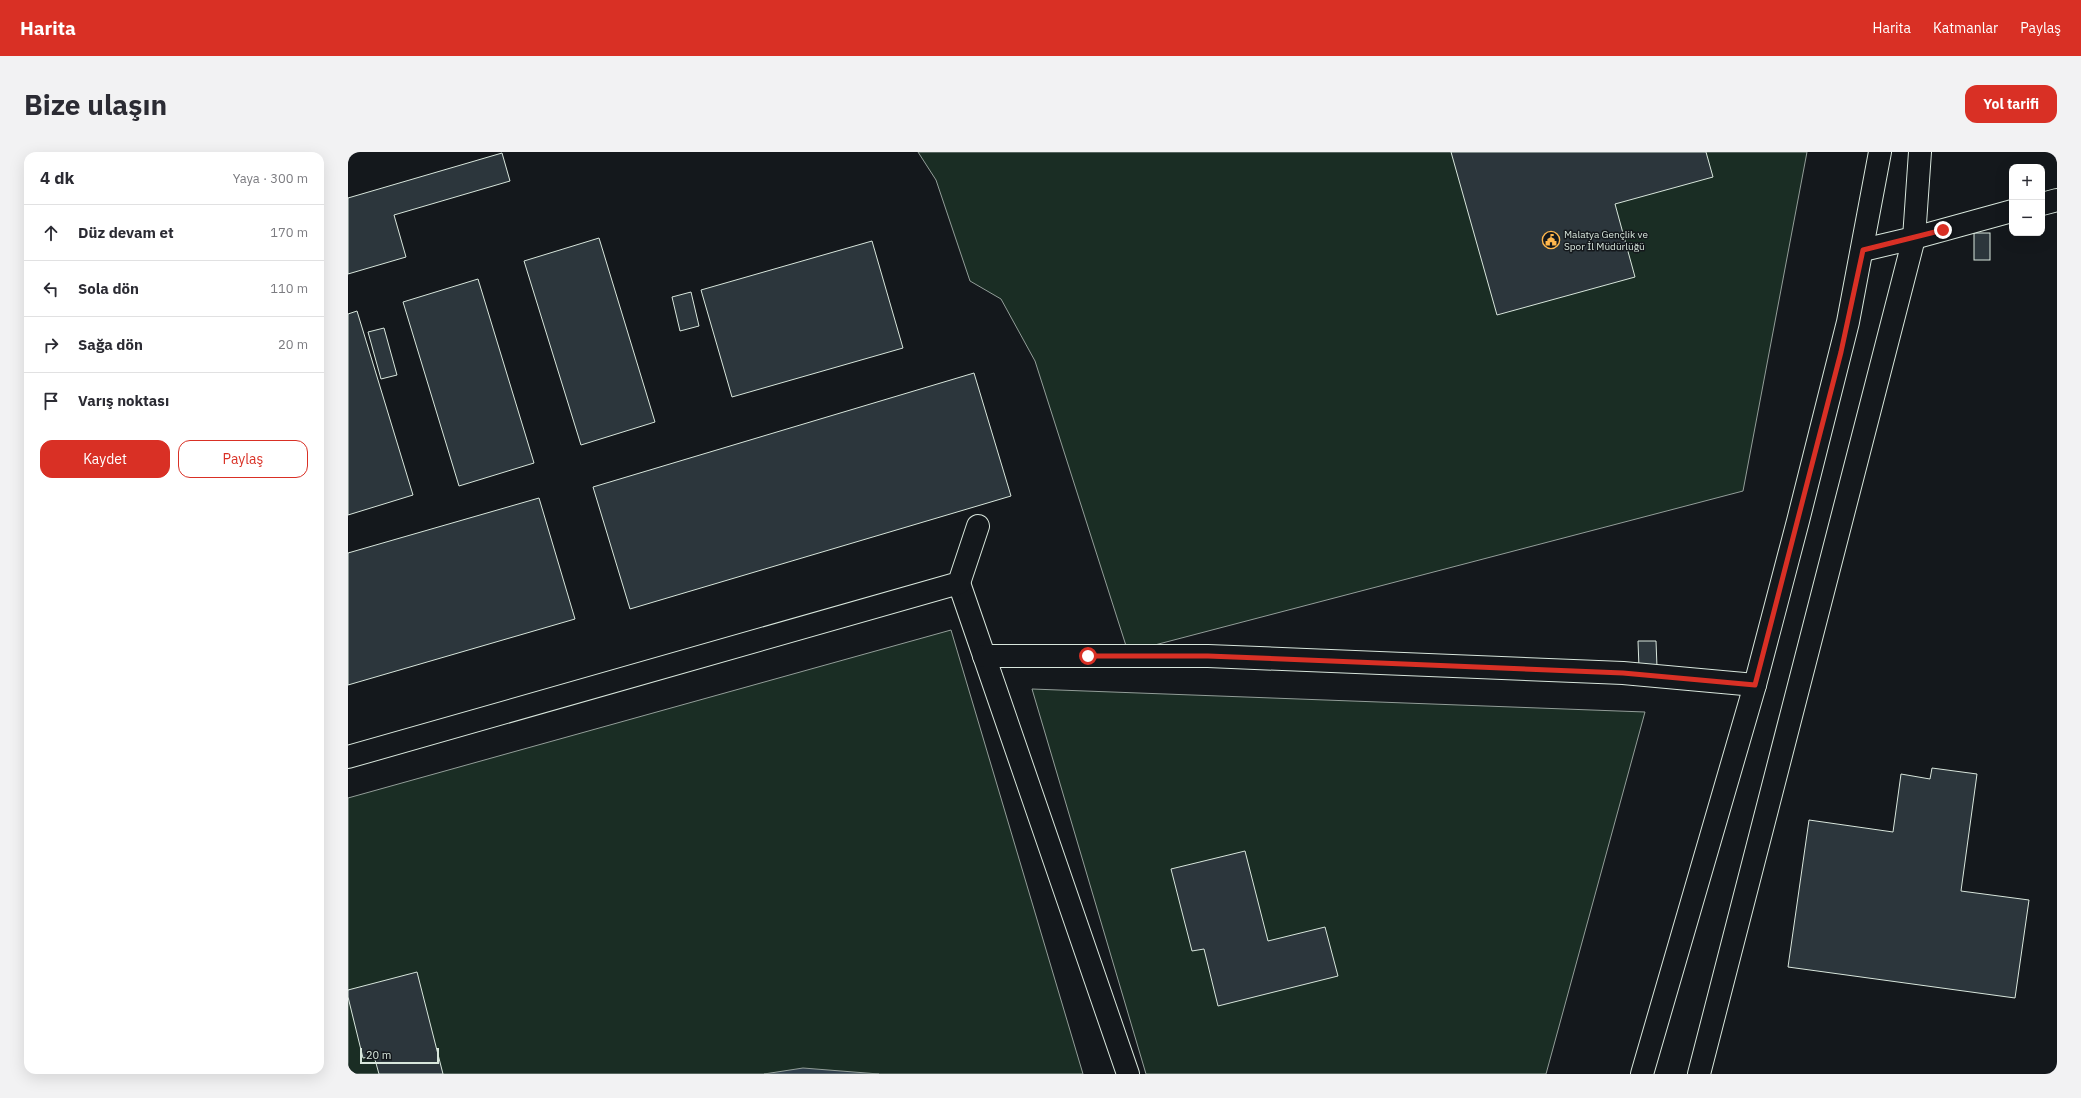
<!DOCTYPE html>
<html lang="tr">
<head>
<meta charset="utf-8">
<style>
  body { margin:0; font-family:"IBM Plex Sans",sans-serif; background:#f2f2f3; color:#2b2b33 }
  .controls { position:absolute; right:12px; top:12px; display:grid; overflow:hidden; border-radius:8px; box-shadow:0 4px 16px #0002 }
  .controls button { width:36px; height:36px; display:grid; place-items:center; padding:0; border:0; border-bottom:1px solid #e1e1e2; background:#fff; color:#2b2b33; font:20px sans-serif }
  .scale { position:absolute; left:12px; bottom:10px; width:79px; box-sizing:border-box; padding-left:4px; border:2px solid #d8e6dc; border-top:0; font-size:11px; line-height:14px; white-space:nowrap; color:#d8e6dc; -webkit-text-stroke:3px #14181c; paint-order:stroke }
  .stop { position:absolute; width:12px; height:12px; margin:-9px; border:3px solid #d93025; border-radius:50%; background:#fff }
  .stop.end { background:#d93025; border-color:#fff; box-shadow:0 1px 4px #0008 }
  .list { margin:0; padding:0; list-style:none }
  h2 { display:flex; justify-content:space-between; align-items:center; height:52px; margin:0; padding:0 16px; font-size:17px }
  h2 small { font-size:13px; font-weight:400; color:#7c7c81 }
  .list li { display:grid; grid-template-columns:26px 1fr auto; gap:12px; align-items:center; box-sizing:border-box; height:56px; padding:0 16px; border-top:1px solid #e1e1e2 }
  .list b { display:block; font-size:15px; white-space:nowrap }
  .list em { font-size:13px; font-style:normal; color:#7c7c81 }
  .actions { display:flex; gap:8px; padding:12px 16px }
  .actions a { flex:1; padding:9px 0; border:1px solid #d93025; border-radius:12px; text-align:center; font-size:14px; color:#d93025 }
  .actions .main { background:#d93025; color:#fff }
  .icon { flex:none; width:22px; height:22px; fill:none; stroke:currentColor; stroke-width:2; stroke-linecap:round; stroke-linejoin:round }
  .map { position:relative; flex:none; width:1709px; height:922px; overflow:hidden; border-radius:12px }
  header { display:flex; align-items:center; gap:24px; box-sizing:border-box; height:56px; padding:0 20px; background:#d93025; color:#fff }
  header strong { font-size:19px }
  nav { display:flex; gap:22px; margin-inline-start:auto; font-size:14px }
  .intro { display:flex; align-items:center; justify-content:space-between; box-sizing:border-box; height:96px; padding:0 24px }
  h1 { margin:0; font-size:28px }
  .button { padding:10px 18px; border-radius:12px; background:#d93025; color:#fff; font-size:14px; font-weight:700 }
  main { display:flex; gap:24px; padding:0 24px }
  aside { flex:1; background:#fff; border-radius:12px; box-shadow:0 4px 16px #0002 }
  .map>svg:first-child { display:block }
  .green { fill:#1a2d24; stroke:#939e99 }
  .water { fill:#2f3f4d; stroke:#939e99 }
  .building { fill:#2c363c; stroke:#d8e6dc }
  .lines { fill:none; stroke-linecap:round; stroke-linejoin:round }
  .minor-casing { stroke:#d8e6dc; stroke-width:24 }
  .major-casing { stroke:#d8e6dc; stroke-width:24 }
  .minor { stroke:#14181c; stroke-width:22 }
  .major { stroke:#14181c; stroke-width:22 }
  .route { stroke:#d93025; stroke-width:5 }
  .labels { text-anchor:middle; stroke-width:3; stroke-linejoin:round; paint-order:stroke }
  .poi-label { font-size:10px; fill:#d8e6dc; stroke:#14181c; text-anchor:start }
</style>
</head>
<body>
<header>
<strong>Harita</strong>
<nav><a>Harita</a><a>Katmanlar</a><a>Paylaş</a></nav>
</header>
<div class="intro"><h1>Bize ulaşın</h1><a class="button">Yol tarifi</a></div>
<main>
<aside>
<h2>4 dk<small>Yaya · 300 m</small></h2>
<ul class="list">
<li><svg class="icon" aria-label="ahead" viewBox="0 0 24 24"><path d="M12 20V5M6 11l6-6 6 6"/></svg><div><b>Düz devam et</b></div><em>170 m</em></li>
<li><svg class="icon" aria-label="left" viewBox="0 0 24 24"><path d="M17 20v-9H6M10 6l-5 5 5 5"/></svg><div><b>Sola dön</b></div><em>110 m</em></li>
<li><svg class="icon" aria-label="right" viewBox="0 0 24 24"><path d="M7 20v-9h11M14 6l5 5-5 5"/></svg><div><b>Sağa dön</b></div><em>20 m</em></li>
<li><svg class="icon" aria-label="arrive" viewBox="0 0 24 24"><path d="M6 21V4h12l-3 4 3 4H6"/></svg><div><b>Varış noktası</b></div></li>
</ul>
<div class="actions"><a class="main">Kaydet</a><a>Paylaş</a></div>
</aside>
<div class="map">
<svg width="1709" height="922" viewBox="0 0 1709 922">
  <rect width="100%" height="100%" fill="#14181c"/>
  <g class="green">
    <path d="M570,0H1459L1395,339L780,500L687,209L653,147L622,129L588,28Z"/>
    <path d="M603,478L735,922H0V646Z"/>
    <path d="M684,537L1297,560L1198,922H798Z"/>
  </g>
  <path class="water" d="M455,916L531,922H416Z"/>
  <g class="building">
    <path d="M1103,0H1358L1365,25L1267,52L1287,125L1149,163Z"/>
    <path d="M154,1L162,29L46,63L58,105L0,122V46Z"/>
    <rect x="1626" y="81" width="16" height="27"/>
    <path d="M251,86L307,270L233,293L176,109Z"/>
    <path d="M524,89L555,196L384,245L353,138Z"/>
    <path d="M130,127L186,311L111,334L55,150Z"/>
    <path d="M343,140L351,174L332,179L324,145Z"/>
    <path d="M9,159L65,343L0,363V162Z"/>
    <path d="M36,176L49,223L33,227L20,180Z"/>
    <path d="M626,221L663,344L282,457L245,335Z"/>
    <path d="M191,346L227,467L0,533V401Z"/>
    <path d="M1290,489H1308L1309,515L1291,516Z"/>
    <path d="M1584,616L1629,622L1613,739L1681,748L1667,846L1440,815L1461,668L1545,680L1553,622L1582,627Z"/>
    <path d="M897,699L920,789L977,775L990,824L870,854L856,797L844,799L823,717Z"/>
    <path d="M69,820L95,922H31L26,904L15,906L0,845V838Z"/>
  </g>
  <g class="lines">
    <defs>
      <g id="minor">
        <path d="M1694,52L1709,48"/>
        <path d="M1515,98L1566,86L1664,59"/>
        <path d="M611,431L780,922"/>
        <path d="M636,504H860L1275,521L1407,533"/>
        <path d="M0,605L611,431L630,374"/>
      </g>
      <g id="major">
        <path d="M1294,922L1407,533L1450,369L1500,170L1532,0"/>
        <path d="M1351,922L1566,86L1572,0"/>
      </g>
    </defs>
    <use href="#minor" class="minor-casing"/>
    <use href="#major" class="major-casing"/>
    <use href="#minor" class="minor"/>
    <use href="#major" class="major"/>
  </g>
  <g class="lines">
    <path class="route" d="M740,504H860L1275,521L1407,533L1493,200L1515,98L1595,78"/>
  </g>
  <defs>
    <symbol id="civic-ring" viewBox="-11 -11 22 22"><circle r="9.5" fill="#14181c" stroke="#ffb74d" stroke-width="1.5"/><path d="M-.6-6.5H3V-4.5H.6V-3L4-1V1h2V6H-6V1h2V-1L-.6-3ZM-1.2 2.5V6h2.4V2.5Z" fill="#ffb74d"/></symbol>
  </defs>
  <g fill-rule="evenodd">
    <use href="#civic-ring" x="1193" y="78" width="20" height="20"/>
  </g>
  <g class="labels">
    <g class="poi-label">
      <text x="1216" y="86">Malatya Gençlik ve<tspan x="1216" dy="12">Spor İl Müdürlüğü</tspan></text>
    </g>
  </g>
</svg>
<div class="controls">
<button>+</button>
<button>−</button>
</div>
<div class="scale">20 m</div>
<div class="stop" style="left:740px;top:504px"></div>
<div class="stop end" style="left:1595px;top:78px"></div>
</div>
</main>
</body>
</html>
